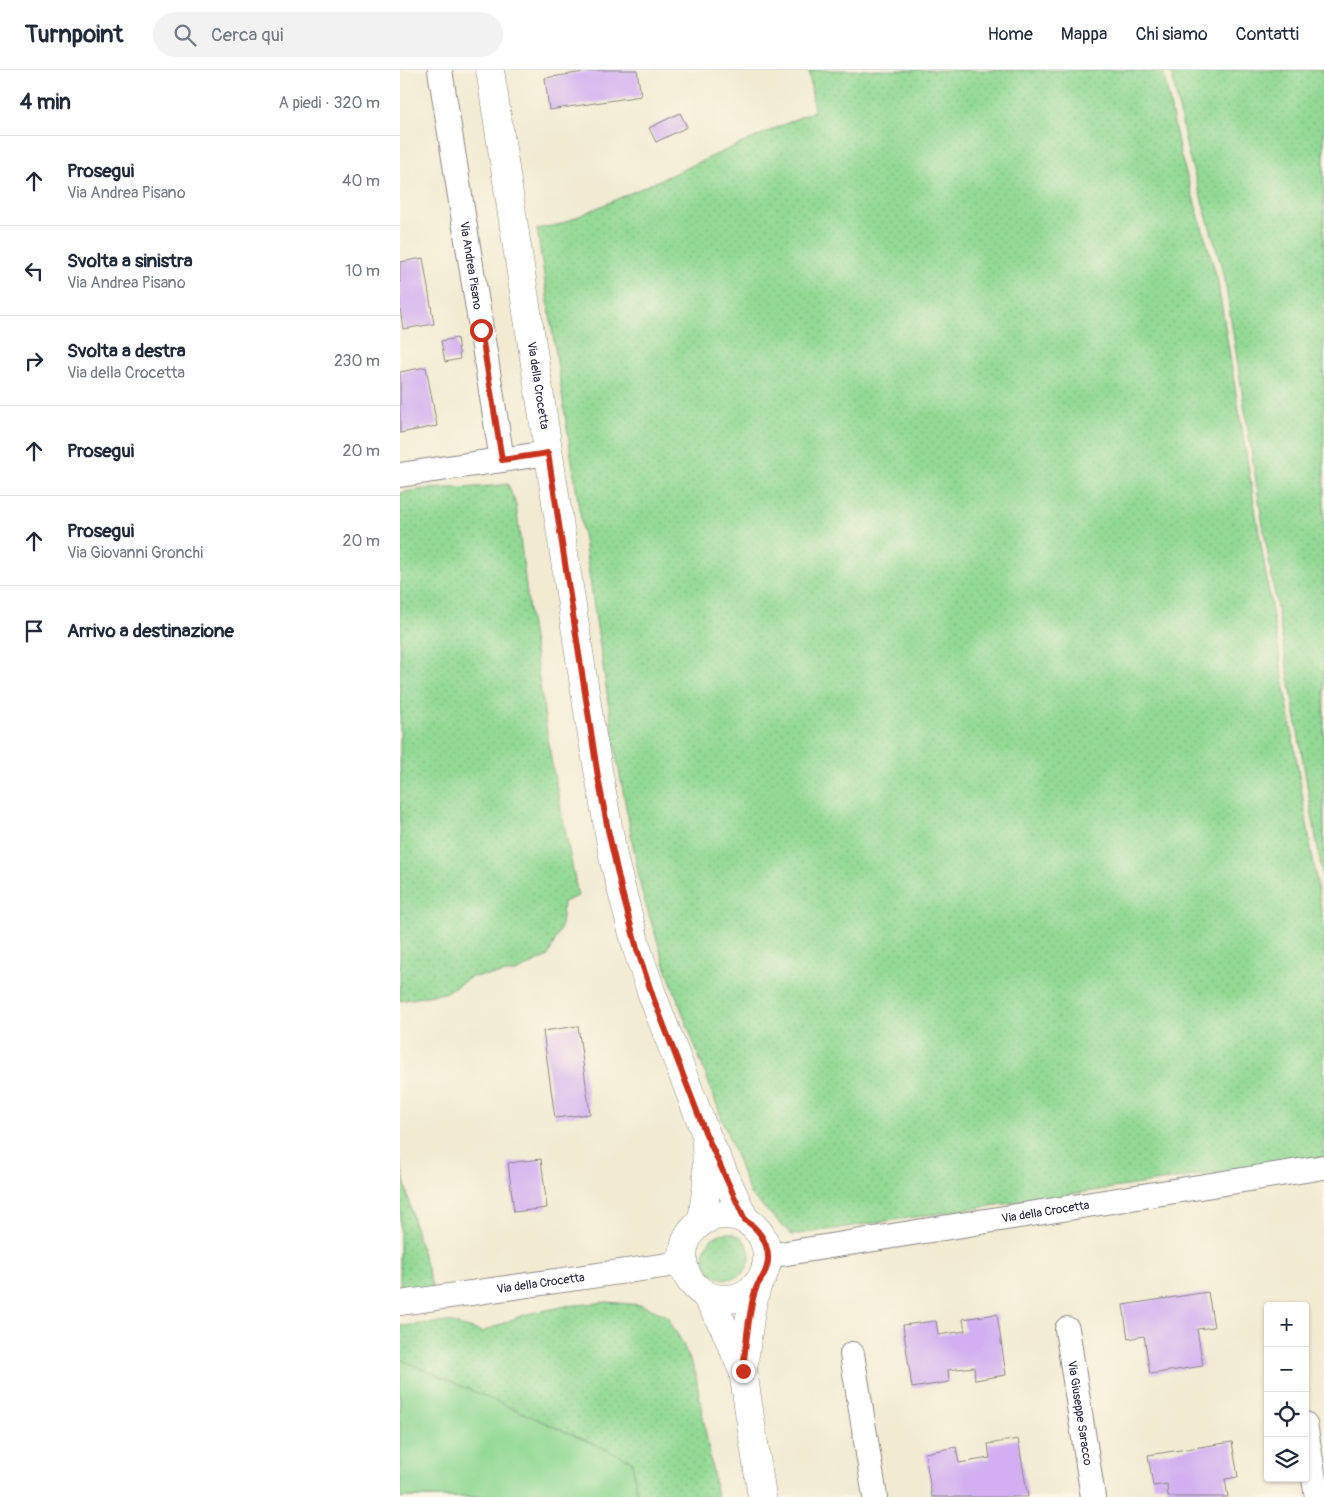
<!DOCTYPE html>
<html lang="it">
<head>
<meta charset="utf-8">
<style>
  body { margin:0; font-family:Pangolin,sans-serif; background:#f2f2f3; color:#1f2937 }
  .controls { position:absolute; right:15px; bottom:15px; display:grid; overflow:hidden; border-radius:5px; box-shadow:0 1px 4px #0004 }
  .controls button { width:45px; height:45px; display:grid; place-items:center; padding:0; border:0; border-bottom:1px solid #e0e1e3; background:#fff; color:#1f2937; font:25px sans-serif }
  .stop { position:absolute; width:15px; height:15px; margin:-11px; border:4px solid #c8321e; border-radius:50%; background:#fff }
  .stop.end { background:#c8321e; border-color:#fff; box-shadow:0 1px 5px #0008 }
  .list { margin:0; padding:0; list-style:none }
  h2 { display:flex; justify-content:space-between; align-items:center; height:65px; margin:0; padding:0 20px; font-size:21px }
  h2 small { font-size:16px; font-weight:400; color:#747a83 }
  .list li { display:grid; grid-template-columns:32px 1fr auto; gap:15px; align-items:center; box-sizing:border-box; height:90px; padding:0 20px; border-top:1px solid #e0e1e3 }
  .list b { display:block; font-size:19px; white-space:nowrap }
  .list p { margin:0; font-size:16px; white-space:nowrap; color:#747a83 }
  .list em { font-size:16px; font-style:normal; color:#747a83 }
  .icon { flex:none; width:28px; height:28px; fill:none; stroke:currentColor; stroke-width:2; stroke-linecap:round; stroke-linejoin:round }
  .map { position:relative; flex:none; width:924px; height:1427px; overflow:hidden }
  header { display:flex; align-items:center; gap:30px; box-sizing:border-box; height:70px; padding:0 25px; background:#fff; border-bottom:1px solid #e0e1e3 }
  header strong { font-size:24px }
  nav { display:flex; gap:28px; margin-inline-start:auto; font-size:18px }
  .search { width:350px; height:45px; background:#f2f2f3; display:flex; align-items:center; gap:12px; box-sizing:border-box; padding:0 18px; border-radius:28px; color:#747a83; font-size:19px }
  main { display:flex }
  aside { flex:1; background:#fff }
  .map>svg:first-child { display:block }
  .grass { fill:url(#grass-dots); stroke:#5a7e68 }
  .green { fill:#92d994; stroke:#5a7e68 }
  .building { fill:#d1aff1 }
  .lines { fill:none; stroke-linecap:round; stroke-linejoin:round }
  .minor-casing { stroke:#8a8686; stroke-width:26 }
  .tertiary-casing { stroke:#8a8686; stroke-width:29 }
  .minor { stroke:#fff; stroke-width:24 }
  .tertiary { stroke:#fff; stroke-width:28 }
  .route { stroke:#c8321e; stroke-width:6 }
  .labels { text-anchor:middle; stroke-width:4; stroke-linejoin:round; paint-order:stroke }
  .street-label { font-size:12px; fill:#22223b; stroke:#fcf5e5 }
</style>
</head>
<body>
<header>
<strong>Turnpoint</strong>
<div class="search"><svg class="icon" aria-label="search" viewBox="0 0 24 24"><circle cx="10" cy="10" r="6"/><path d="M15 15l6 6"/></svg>Cerca qui</div>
<nav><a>Home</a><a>Mappa</a><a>Chi siamo</a><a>Contatti</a></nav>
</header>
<main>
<aside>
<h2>4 min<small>A piedi · 320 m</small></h2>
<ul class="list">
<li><svg class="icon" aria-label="ahead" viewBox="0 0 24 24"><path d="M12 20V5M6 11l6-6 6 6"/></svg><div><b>Prosegui</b><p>Via Andrea Pisano</p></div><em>40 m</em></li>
<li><svg class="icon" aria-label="left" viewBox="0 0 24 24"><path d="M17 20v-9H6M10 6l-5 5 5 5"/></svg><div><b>Svolta a sinistra</b><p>Via Andrea Pisano</p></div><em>10 m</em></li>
<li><svg class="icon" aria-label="right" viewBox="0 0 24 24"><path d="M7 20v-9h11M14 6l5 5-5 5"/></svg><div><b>Svolta a destra</b><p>Via della Crocetta</p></div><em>230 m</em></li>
<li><svg class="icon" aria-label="ahead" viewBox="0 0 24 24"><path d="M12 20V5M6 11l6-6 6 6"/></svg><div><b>Prosegui</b></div><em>20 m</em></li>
<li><svg class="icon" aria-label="ahead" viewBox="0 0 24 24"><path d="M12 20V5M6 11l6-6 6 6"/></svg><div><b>Prosegui</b><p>Via Giovanni Gronchi</p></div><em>20 m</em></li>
<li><svg class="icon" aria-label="arrive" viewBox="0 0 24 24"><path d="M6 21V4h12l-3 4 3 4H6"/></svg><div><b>Arrivo a destinazione</b></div></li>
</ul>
</aside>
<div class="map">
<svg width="924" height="1427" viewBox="0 0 924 1427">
  <defs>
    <pattern id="grass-dots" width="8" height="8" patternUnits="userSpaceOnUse" patternTransform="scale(1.25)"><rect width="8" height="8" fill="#92d994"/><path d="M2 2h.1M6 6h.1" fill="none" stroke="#7eba80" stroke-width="1.8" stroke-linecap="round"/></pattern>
  </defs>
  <rect width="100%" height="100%" fill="#fcf5e5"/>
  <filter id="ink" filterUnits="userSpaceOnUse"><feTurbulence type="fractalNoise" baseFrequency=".02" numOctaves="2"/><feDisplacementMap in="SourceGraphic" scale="10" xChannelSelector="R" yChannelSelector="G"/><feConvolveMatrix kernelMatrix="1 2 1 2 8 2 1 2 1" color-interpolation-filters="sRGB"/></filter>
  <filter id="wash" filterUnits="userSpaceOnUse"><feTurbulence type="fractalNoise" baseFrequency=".0096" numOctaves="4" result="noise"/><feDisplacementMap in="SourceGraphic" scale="20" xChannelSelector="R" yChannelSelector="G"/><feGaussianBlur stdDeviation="1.12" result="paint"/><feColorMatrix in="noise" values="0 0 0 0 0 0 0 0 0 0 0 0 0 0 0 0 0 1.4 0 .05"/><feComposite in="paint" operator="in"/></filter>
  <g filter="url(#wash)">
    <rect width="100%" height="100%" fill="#f2ebd2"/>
    <g class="grass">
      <path d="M409,0H763L780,83L817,208L924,857V1087L392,1165L350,1124L267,901L242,823L217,689L137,159L161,154L414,41Z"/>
      <path d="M771,0H924V815L861,443L824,205L788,83Z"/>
      <path d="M108,414L116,435L130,549L151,689L178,826L163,832L161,857L148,886L116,902L71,907L44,923L0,931V423C35,415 72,420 108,414Z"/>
      <path d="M0,1091L14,1154L33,1219L0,1225Z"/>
      <circle cx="327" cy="1186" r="23"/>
      <path d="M207,1232L241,1235L266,1245L282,1272L295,1301L317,1427H0V1256L49,1252L82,1262L123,1245L166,1236Z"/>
    </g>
    <path class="green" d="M0,1289L232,1391L237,1427H0Z"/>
    <g id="blocks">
      <g class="building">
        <path d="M197,0H237L241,26L149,40L145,8Z"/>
        <path d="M280,43L287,57L256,72L249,58Z"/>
        <path d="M23,188L34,254L3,259L0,238V192Z"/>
        <path d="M57,268L60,289L45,292L41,271Z"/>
        <path d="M26,297L37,356L0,363V302Z"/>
        <path d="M178,956L190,1044L155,1048L143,961Z"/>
        <path d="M141,1089L147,1138L114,1142L108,1093Z"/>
        <path d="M808,1222L814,1257L797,1259L803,1296L750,1304L744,1266L728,1269L723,1235Z"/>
        <path d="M597,1244L606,1305L575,1310L574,1297L548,1300L549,1312L512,1318L503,1255L536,1251L538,1265L565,1261L563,1249Z"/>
        <path d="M618,1369L628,1427H532L525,1383L556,1377L559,1393L590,1388L588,1374Z"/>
        <path d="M832,1372L838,1407L825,1409L828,1427H768L767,1414L753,1416L748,1385Z"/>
      </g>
    </g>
  </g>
  <g filter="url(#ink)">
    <use href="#blocks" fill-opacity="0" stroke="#8a8686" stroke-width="1"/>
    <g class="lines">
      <defs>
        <g id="minor">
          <path id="s1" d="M40,0L102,390"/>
          <path d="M0,405L148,383"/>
          <path id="s2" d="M368,1186L924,1097"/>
          <path id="s3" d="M0,1233L283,1193"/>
          <path id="s4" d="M667,1259L693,1427"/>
          <path d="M452,1284L475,1427"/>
          <path d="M905,1354L917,1427"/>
        </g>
        <g id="tertiary">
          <path id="s5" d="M90,0L190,654L214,791L237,879L253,927L305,1062L345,1150"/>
          <circle cx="325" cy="1187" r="42"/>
          <path d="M302,1151L307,1113L306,1073"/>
          <path d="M305,1224L324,1257L343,1301L362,1427"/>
          <path d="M343,1299L351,1240L357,1216"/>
        </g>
      </defs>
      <use href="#minor" class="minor-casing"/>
      <use href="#tertiary" class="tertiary-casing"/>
      <use href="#minor" class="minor"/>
      <use href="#tertiary" class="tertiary"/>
    </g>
  </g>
  <g class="lines" filter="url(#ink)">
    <path class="route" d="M81,260L102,390L148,383L198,707L208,760L222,822L237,879L253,927L305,1062L345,1150C364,1162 375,1185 363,1206C361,1210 358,1213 357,1216C354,1223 352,1232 351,1239C347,1259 345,1280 343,1301"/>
  </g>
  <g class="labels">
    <g class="street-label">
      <text dy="4" stroke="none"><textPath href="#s1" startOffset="198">Via Andrea Pisano</textPath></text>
      <text dy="4" stroke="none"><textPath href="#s5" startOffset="319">Via della Crocetta</textPath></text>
      <text dy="4" stroke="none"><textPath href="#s2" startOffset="281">Via della Crocetta</textPath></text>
      <text dy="4" stroke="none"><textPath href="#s3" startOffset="142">Via della Crocetta</textPath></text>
      <text dy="4" stroke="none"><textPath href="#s4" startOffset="85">Via Giuseppe Saracco</textPath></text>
    </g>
  </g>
</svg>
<div class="controls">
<button>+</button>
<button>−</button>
<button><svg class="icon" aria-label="locate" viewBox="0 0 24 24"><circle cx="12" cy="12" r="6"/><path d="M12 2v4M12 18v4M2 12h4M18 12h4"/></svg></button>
<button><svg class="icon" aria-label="layers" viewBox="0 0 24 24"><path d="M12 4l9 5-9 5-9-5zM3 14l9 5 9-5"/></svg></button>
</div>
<div class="stop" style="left:81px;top:260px"></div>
<div class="stop end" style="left:343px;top:1301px"></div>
</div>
</main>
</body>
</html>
